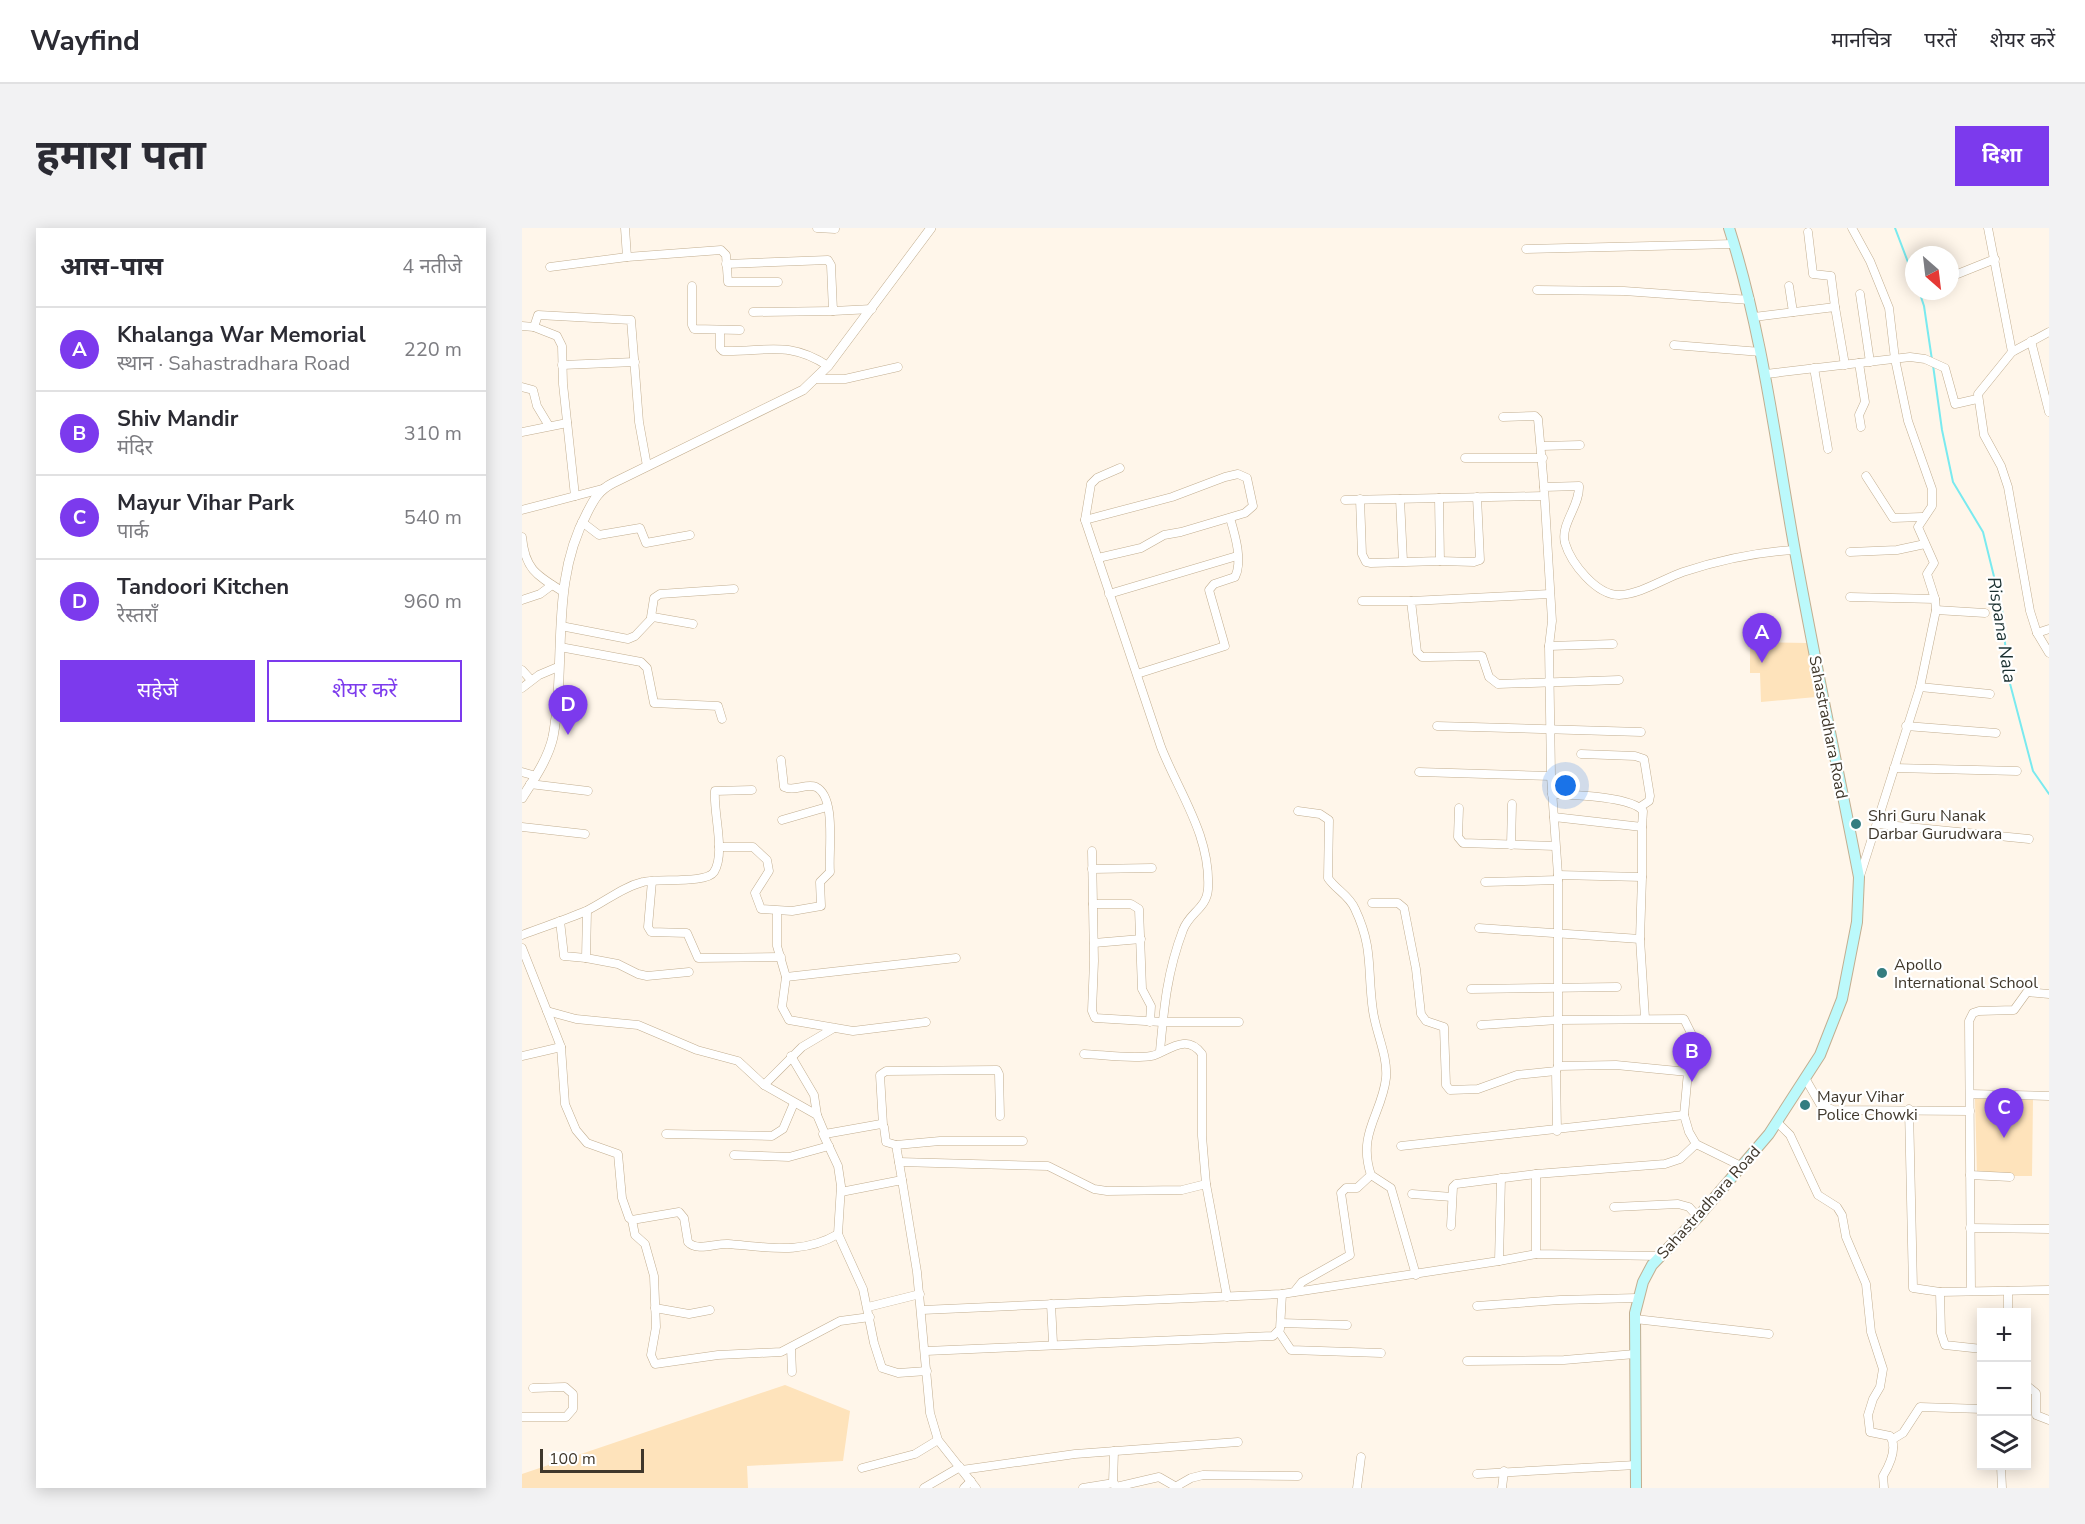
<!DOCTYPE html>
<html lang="hi">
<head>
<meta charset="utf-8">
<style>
  body { margin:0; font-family:"Nunito Sans","Noto Sans Devanagari",sans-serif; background:#f2f2f3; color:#2b2b33 }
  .controls { position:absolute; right:18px; bottom:18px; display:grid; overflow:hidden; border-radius:0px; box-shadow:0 3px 15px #0003 }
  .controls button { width:54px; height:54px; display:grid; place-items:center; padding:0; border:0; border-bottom:2px solid #e1e1e2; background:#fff; color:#2b2b33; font:30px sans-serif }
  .compass { position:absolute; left:1383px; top:18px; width:54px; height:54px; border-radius:50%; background:#fff; box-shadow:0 3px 15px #0003; rotate:152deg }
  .scale { position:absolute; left:18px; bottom:15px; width:104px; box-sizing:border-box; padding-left:6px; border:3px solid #3f372b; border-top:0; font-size:16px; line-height:21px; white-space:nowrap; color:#3f372b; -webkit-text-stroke:4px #fff; paint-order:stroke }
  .you { position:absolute; left:1044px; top:558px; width:21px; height:21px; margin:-15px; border:4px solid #fff; border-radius:50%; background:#1a73e8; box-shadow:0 0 0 9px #1a73e833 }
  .badge { display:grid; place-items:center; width:39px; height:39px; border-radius:50%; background:#7c3aed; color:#fff; font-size:20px; font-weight:700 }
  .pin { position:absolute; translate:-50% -50px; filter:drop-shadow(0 2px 3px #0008) }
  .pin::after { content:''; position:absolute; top:32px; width:21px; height:18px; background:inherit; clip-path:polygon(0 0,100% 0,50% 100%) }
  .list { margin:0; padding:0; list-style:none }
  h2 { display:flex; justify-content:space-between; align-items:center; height:78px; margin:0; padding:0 24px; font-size:26px }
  h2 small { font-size:20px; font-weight:400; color:#7c7c81 }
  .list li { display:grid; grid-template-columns:39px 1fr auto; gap:18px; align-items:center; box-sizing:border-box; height:84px; padding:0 24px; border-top:2px solid #e1e1e2 }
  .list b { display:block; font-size:22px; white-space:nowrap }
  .list p { margin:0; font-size:20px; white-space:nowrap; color:#7c7c81 }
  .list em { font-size:20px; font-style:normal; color:#7c7c81 }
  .actions { display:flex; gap:12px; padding:18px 24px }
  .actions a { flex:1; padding:14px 0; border:2px solid #7c3aed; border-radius:0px; text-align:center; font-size:21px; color:#7c3aed }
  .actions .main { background:#7c3aed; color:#fff }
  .icon { flex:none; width:33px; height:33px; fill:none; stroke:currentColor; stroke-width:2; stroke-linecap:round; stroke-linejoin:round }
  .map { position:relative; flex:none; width:1527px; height:1260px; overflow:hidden; border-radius:0px }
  header { display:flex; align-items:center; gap:36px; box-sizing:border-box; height:84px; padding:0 30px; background:#fff; border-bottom:2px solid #e1e1e2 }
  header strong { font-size:28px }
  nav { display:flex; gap:33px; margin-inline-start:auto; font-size:21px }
  .intro { display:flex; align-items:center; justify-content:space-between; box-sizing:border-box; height:144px; padding:0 36px }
  h1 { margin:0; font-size:42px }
  .button { padding:15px 27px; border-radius:0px; background:#7c3aed; color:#fff; font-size:21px; font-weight:700 }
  main { display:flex; gap:36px; padding:0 36px }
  aside { flex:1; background:#fff; border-radius:0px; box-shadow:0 3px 15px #0003 }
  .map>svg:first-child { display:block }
  .green { fill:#fee3bb }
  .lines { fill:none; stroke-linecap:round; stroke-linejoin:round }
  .stream { stroke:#7aeaef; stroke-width:2 }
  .minor-casing { stroke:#c2ae90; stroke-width:9 }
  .tertiary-casing { stroke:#c2ae90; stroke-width:10 }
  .secondary-casing { stroke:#c2ae90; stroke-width:12 }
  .minor { stroke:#fff; stroke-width:8 }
  .tertiary { stroke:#fff; stroke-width:9 }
  .secondary { stroke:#bbf9fb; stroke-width:10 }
  .poi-dot { fill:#347d80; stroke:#fff; stroke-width:2 }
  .labels { text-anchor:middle; stroke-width:4.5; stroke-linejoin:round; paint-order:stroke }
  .street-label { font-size:16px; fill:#3f372b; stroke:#fff }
  .poi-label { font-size:16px; fill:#3f372b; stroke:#fff; text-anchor:start }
  .water-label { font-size:18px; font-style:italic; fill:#1b3030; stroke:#fff }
</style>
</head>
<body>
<header>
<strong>Wayfind</strong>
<nav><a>मानचित्र</a><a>परतें</a><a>शेयर करें</a></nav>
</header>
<div class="intro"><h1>हमारा पता</h1><a class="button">दिशा</a></div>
<main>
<aside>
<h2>आस-पास<small>4 नतीजे</small></h2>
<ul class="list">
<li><span class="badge">A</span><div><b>Khalanga War Memorial</b><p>स्थान · Sahastradhara Road</p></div><em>220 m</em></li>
<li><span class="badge">B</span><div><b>Shiv Mandir</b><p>मंदिर</p></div><em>310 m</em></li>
<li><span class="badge">C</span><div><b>Mayur Vihar Park</b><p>पार्क</p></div><em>540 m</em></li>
<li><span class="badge">D</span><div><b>Tandoori Kitchen</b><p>रेस्तराँ</p></div><em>960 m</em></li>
</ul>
<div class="actions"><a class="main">सहेजें</a><a>शेयर करें</a></div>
</aside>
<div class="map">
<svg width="1527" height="1260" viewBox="0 0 1527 1260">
  <rect width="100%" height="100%" fill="#fff6ea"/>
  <g class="green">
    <path d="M1228,414L1285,415L1294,469L1239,474L1238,445H1228Z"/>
    <path d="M1511,870L1510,948H1455L1453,871Z"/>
    <path d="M263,1157L328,1183L321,1233L225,1238L226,1260H0V1246Z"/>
  </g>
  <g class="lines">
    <g class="stream">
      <path d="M1373,0L1392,50"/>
      <path d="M1397,63L1402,78L1410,132"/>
      <path d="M1411,137L1420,202L1431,254L1461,304L1480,381L1486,448L1511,543L1527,566"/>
    </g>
    <defs>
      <g id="minor">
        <path d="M103,0L105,29"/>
        <path d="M295,0L313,1"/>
        <path d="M1330,0L1348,33L1367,80L1373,131L1386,193L1410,261V278L1396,299L1412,335L1405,346L1413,371"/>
        <path d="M1466,0L1490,124"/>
        <path d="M1286,4L1291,46L1309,48L1313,79"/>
        <path d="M1004,21L1212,16"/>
        <path d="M204,36L306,32L309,37L311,83L350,81"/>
        <path d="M28,39L105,29L199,22L204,27L206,54H256"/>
        <path d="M1433,47L1473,31"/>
        <path d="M170,58V97L172,101L218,102"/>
        <path d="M1267,58L1271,84"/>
        <path d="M1015,62L1102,63L1228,72"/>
        <path d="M1338,66L1348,134"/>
        <path d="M231,84L311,83"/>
        <path d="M1232,89L1313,79L1323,137"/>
        <path d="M0,98L12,99"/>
        <path d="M198,102V120L201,123C244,124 267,112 306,138"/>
        <path d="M1527,104L1490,124L1456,166L1462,207L1479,238L1486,259L1508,383L1515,405L1527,425"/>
        <path d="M1509,113L1527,184"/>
        <path d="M1152,117L1239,124"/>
        <path d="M1337,135L1343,174L1337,187L1339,199"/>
        <path d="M40,137L113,134"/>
        <path d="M1292,140L1306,221"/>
        <path d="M1244,146L1388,129L1403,131L1423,140L1433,176L1455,171"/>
        <path d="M293,151H323L376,139"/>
        <path d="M0,159L11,162L15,178L27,198"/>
        <path d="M981,189L1013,188L1016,191L1022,259"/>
        <path d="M0,204L45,195"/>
        <path d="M1020,218L1058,217"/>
        <path d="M943,230H1021"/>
        <path d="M598,240L575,250L569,256L563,292L639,519C657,565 689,608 686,661C685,680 667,685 661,702C645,744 642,779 638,823"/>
        <path d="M1344,248L1371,290L1400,289"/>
        <path d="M53,268L41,156L40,118L35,108L12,99L16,87L109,92L117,194L125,238"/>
        <path d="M838,271L840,326L844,334L849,335L918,333L917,270"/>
        <path d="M878,271L881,333"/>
        <path d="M823,272L1022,268"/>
        <path d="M0,282L80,261"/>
        <path d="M563,292L650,269L703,249L716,246L725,250L731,278L723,285L659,304L642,307L619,320L576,330"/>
        <path d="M60,294L77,307L118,300L124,315L168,307"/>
        <path d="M0,309C3,341 14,347 40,363"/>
        <path d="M1328,324L1375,322L1403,316"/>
        <path d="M918,333L952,334L958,332L955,269"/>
        <path d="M587,366L715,328"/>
        <path d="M1028,366L889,373L895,424L900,429H907L960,428L967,449L976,456L1097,452"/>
        <path d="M1328,369L1413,371L1414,382L1398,459L1338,648"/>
        <path d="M0,372L18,366L30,357"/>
        <path d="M840,373H889"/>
        <path d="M1414,382L1463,385"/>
        <path d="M129,389L132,370L138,366L212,361"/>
        <path d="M39,398L106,411L113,408L131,389L171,396"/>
        <path d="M1515,405L1527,401"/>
        <path d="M1027,418L1091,416"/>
        <path d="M38,419L119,434L125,440L132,475L196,478L200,491"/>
        <path d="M0,442L9,452"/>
        <path d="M615,446L703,418L687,362L692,356L713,349C721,333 713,307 708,290"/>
        <path d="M1398,459L1468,466"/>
        <path d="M0,460L17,447L36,439"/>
        <path d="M915,498L1119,504"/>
        <path d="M1384,498L1474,505"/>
        <path d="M1059,526L1113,528L1122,531L1128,568L1127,573L1118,579"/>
        <path d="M1372,540L1495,543"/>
        <path d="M0,544L14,548"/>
        <path d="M897,544L1029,548"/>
        <path d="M8,556L66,563"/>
        <path d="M1030,566C1050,567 1109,568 1121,583L1120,599L1032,589"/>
        <path d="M937,580L936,609L941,615L1033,618"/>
        <path d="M776,583L798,586L807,592L806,650C814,662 827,667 833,681C852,721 845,743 851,783C854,805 866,828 864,850C860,886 835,905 849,947L869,960L894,1047"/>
        <path d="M260,592L305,579"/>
        <path d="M1355,596L1507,611"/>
        <path d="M0,599L63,606"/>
        <path d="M989,617L990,576"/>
        <path d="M197,619H231L245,632L247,643L233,665L239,681L270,683L299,678L298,654L308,644C306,625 315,569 294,559C284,555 272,564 262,559L259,532"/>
        <path d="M570,623L572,733L570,783L573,790L640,794H717"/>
        <path d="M570,641L630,640"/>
        <path d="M1036,647L1120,649V599"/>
        <path d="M130,653L126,699L129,704L165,705L176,730L259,729"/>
        <path d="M963,654L1036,652"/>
        <path d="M850,675H876L882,680L894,741L899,786L904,793L922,799L924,857L928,862L956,861L995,847L1034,843L1036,838L1094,837L1166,844L1162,887"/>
        <path d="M571,676H609L617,681L620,761L629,778L628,794"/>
        <path d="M65,683L64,730L96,736L116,746L125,748L167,744"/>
        <path d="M255,683V718L264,749L434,730"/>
        <path d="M38,693L42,728L64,730"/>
        <path d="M957,700L1118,711L1120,649"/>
        <path d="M0,707C21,699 43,692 64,683C83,674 100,659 121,654C136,650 184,656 192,644C204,625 191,585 193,563L230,562"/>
        <path d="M1118,711L1123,790"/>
        <path d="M572,715L619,711"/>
        <path d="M0,720L25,783L54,791L116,797L175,822L216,833L242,857L295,887L303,906L359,896L362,899L364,914L374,917L380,952"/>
        <path d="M264,749L260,779L267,792L331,803L404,794"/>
        <path d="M949,761L1095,759"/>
        <path d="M25,783L39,819L43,876L54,902L65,915L96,926L100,970L107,990L110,992L157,984L162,990L166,1014C175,1024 194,1015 206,1016C245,1019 281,1027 316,1006"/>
        <path d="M959,797L1036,792L1162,791L1170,807L1166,844"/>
        <path d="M562,826C583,827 608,831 629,828C643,826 663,803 680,826V908L684,956L705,1069"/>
        <path d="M0,828L39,819"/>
        <path d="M269,828L292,867L295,887"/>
        <path d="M1036,838V647L1029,548L1027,418L1030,393L1022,259L1057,258C1058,278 1038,296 1043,315C1049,335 1074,367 1097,367C1119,366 1141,351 1161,344C1198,332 1234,324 1273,322"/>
        <path d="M1034,843L1035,903"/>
        <path d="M1283,850L1298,876L1311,882L1448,883"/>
        <path d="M242,857L280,819L312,800"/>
        <path d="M1448,866L1527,868"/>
        <path d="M1387,881L1391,1060L1418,1064L1527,1062"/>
        <path d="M1255,894L1268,907L1296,967L1315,979L1320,987L1324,1009L1344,1056L1349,1104L1361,1141L1358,1159L1351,1171L1346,1187L1348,1204L1368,1208C1376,1220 1367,1238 1361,1248L1362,1260"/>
        <path d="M361,897L358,847L364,843L475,842L477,846L478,888"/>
        <path d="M144,906L250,908L261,901L272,875"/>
        <path d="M301,906L316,938L319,958L316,1006L341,1061L352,1115L360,1140L376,1145L405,1143"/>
        <path d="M1174,916L1219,938"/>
        <path d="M374,917L418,913H501"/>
        <path d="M879,918L1162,887L1167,904L1174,916L1158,931L1143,936L1014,946L934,956L931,959L929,998"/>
        <path d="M212,927L267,929L307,918"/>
        <path d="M377,934L526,938L572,961L585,963L660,962L684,956"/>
        <path d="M1014,946V1026L1138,1028"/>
        <path d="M1448,947L1488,949"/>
        <path d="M319,964L380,952L395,1044L408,1185L416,1212L454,1260"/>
        <path d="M890,966L930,969"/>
        <path d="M1092,979L1156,976L1167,979L1176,989"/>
        <path d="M110,992L113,1007L123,1016L132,1048L134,1099L129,1127L133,1136L196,1127L259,1124L318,1093L348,1089"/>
        <path d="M1448,1000L1527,1001"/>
        <path d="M977,1033L1014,1026"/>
        <path d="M1449,1063L1447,793L1451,785L1457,783L1492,782L1505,764L1527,766"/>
        <path d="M1486,1063V1084"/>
        <path d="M772,1064L780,1054L828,1027L819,965L824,960H835L849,947"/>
        <path d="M1418,1064L1419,1105L1423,1117L1460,1121"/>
        <path d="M529,1076L531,1115"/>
        <path d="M955,1078L1038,1072L1115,1070"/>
        <path d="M346,1079L398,1066"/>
        <path d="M133,1080L167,1086L188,1082"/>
        <path d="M400,1082L760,1066L977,1033L979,950"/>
        <path d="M1113,1091L1247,1106"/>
        <path d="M759,1095L825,1097"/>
        <path d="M757,1104L769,1122L859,1125"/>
        <path d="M269,1120L270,1144"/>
        <path d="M404,1123L751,1108L758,1101L760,1066"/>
        <path d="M945,1133L1042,1132L1113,1126"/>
        <path d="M1504,1157L1514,1165V1187L1527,1192"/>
        <path d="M0,1189H44L51,1181V1166L43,1159L11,1160"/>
        <path d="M1371,1211L1381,1205L1398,1179L1460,1181"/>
        <path d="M592,1223L591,1255L594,1259L637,1249L656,1260"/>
        <path d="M1479,1238L1480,1260"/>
        <path d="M340,1240L393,1226L416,1212"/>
        <path d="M440,1242L553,1226L716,1214"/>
        <path d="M955,1246L1114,1237"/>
        <path d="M655,1258L669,1250L681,1247L776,1248"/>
        <path d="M402,1260L438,1239"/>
        <path d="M442,1260L449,1253"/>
        <path d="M561,1260L592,1255"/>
        <path d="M835,1260L839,1229"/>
        <path d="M980,1260L982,1243"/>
      </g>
      <path id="tertiary" d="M0,570C12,551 26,531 31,509C45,433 27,355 65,285C72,271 77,262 91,255L281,162L306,138L409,0"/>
      <path id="secondary" d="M1114,1260L1113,1085L1121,1054L1130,1037L1176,989L1247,906L1298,827L1320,771L1335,694L1337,649C1315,535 1290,421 1270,306C1252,203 1239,100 1207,0"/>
    </defs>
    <use href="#minor" class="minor-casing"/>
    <use href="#tertiary" class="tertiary-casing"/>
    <use href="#secondary" class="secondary-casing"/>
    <use href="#minor" class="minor"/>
    <use href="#tertiary" class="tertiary"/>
    <use href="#secondary" class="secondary"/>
  </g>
  <g class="poi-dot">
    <circle cx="1334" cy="596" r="6"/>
    <circle cx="1360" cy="745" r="6"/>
    <circle cx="1283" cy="877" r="6"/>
  </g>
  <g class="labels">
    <g class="street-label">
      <text transform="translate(1307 499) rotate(79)" y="6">Sahastradhara Road</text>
      <text transform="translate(1186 974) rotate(-48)" y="6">Sahastradhara Road</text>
    </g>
    <g class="poi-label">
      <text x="1346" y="593">Shri Guru Nanak<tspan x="1346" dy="18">Darbar Gurudwara</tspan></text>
      <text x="1372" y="742">Apollo<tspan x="1372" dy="18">International School</tspan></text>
      <text x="1295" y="874">Mayur Vihar<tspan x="1295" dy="18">Police Chowki</tspan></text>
    </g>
    <g class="water-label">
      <text transform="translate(1480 402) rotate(81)" y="6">Rispana Nala</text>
    </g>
  </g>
</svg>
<div class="controls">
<button>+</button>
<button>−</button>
<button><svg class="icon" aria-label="layers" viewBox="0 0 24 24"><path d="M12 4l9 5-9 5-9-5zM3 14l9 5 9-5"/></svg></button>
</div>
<svg class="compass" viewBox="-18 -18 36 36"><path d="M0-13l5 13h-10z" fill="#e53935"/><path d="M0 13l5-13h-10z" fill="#7c7c81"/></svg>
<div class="scale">100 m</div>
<div class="you"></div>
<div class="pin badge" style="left:1240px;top:435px">A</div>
<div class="pin badge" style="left:1170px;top:854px">B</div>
<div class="pin badge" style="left:1482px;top:910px">C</div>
<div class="pin badge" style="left:46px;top:507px">D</div>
</div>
</main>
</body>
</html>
